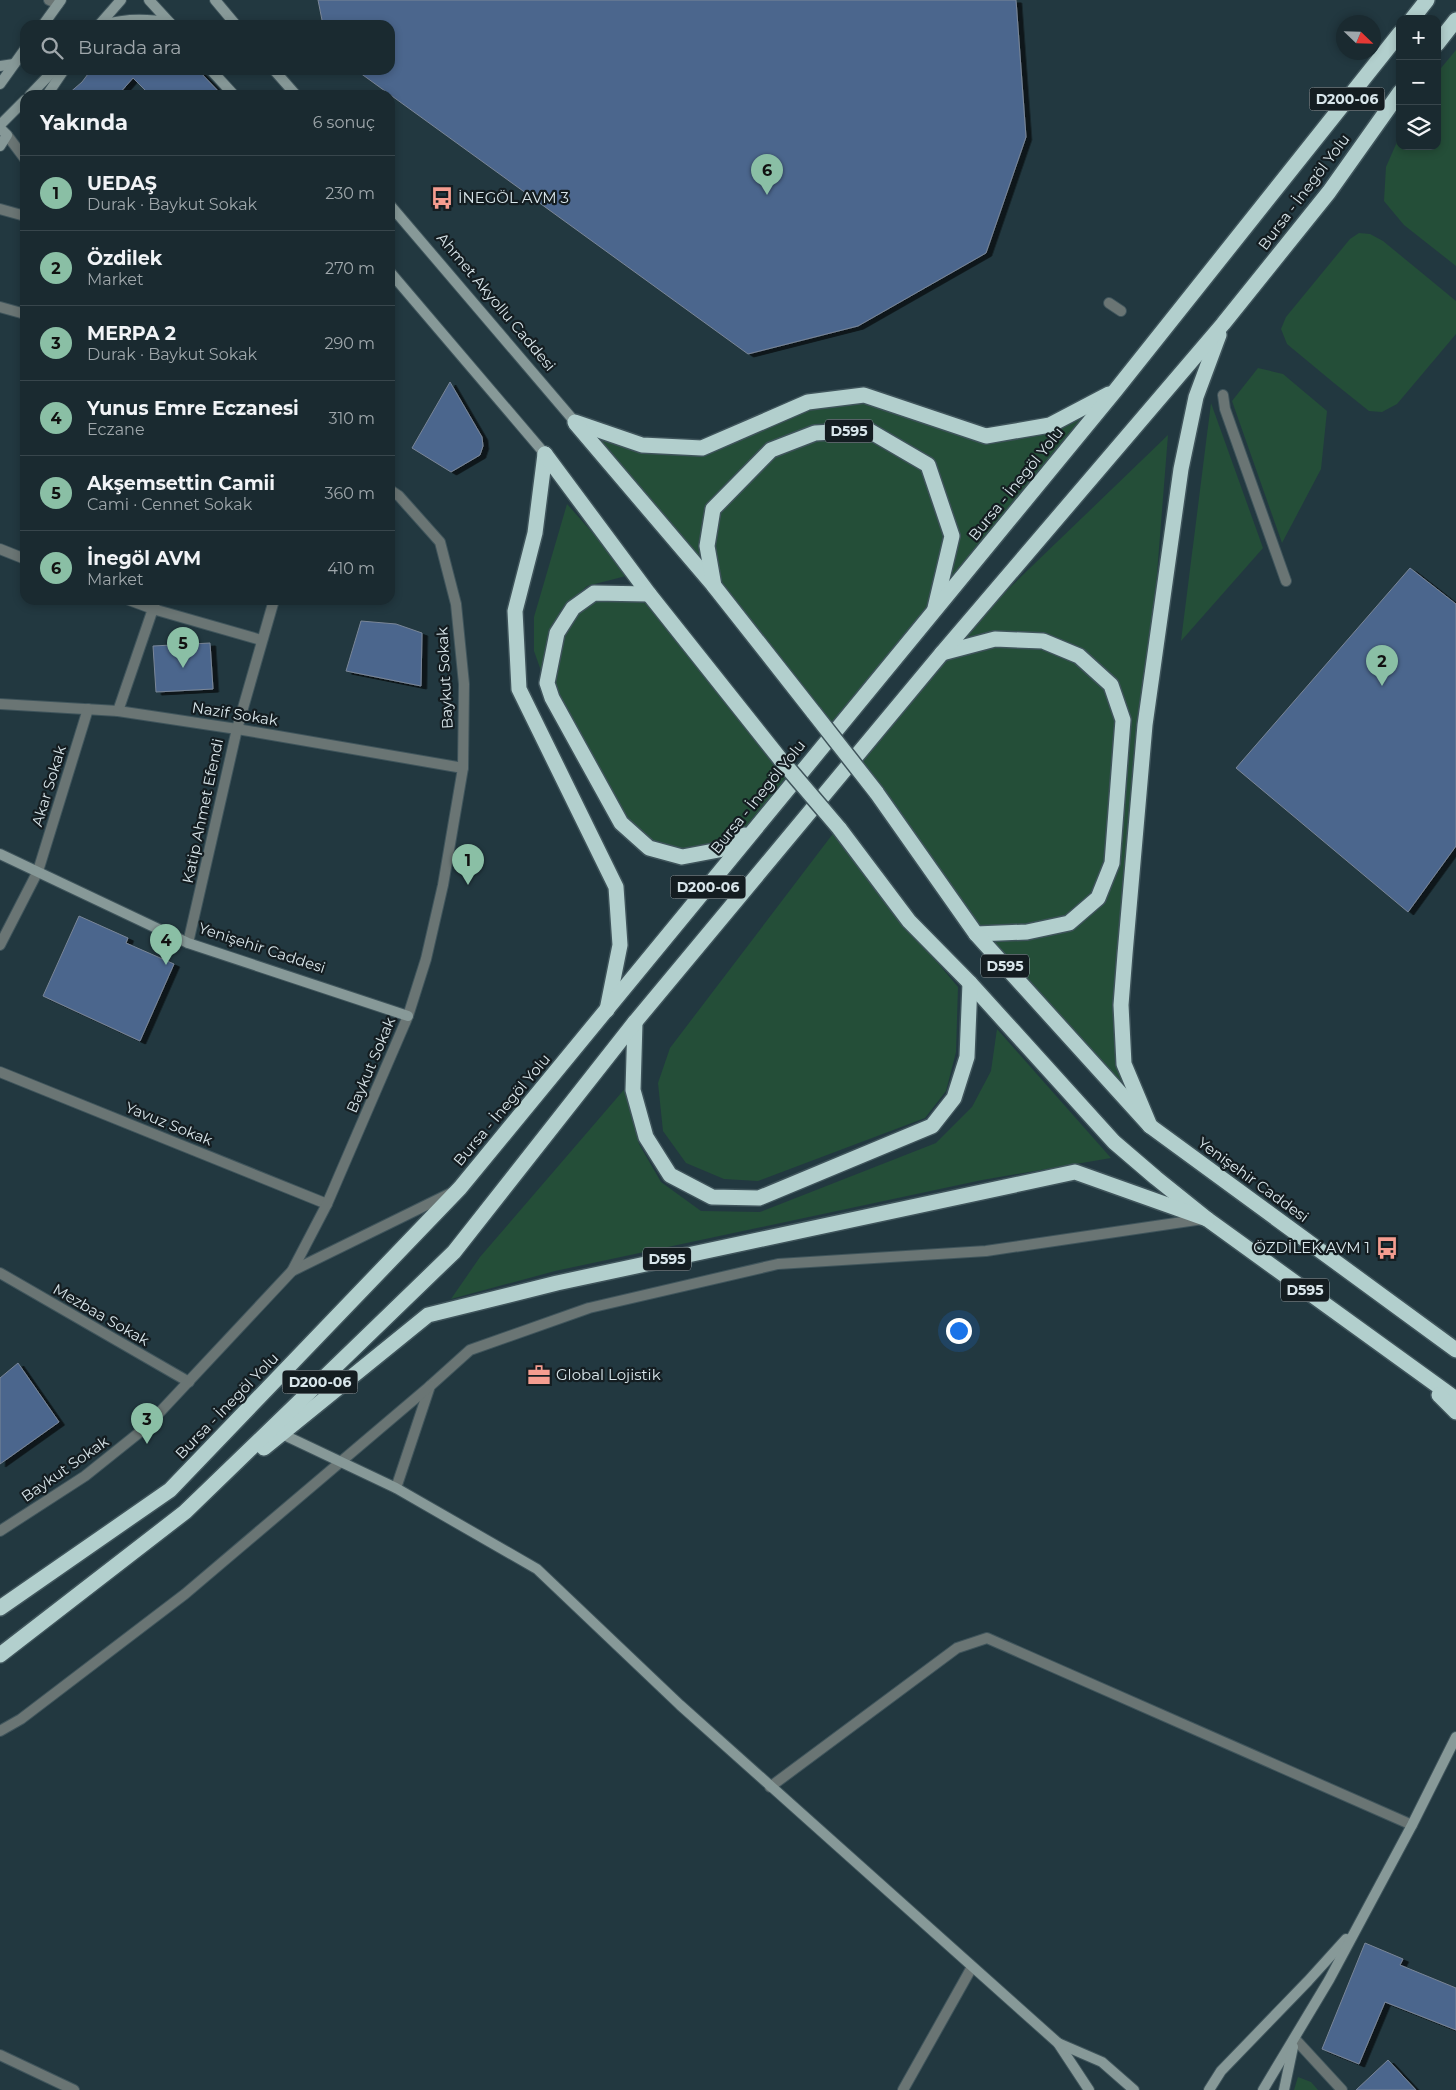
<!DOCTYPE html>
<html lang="tr">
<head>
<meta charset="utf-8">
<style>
  body { margin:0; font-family:Montserrat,sans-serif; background:#233238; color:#f1f3f6 }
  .controls { position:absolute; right:15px; top:15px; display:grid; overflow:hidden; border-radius:10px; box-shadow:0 2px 8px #0003 }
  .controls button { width:45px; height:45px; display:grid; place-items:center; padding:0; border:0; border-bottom:1px solid #38464c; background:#1a2a30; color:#f1f3f6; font:25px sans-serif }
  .compass { position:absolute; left:1336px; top:15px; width:45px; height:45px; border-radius:50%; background:#1a2a30; box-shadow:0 2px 8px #0003; rotate:113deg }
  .you { position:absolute; left:958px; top:1330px; width:18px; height:18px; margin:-12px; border:4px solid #fff; border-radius:50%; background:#1a73e8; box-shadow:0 0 0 8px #1a73e833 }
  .badge { display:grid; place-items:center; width:32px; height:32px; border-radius:50%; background:#8abfa5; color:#111; font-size:16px; font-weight:700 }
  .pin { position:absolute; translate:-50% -41px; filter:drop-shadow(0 1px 2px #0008) }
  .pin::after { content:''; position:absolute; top:26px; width:18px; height:15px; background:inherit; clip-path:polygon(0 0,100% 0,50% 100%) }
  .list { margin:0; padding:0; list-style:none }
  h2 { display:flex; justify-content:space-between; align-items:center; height:65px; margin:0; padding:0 20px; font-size:21px }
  h2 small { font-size:16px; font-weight:400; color:#9fa7ab }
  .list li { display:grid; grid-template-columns:32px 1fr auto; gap:15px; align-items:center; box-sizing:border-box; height:75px; padding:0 20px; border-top:1px solid #38464c }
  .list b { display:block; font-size:19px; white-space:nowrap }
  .list p { margin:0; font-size:16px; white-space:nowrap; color:#9fa7ab }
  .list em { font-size:16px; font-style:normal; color:#9fa7ab }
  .icon { flex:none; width:28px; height:28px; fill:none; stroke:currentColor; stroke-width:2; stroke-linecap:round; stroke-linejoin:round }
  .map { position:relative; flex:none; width:1456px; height:2090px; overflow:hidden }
  .search { position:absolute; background:#1a2a30; box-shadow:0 2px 8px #0003; left:20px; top:20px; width:375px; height:55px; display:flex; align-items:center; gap:12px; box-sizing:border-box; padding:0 18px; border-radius:15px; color:#9fa7ab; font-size:19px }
  .panel { position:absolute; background:#1a2a30; box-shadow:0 2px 8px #0003; left:20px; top:90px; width:375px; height:515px; border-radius:15px }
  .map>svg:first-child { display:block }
  .green { fill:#244e38 }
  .building { fill:#4b668d; stroke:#7a8698; filter:url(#shadow) }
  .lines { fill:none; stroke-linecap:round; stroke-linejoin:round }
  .street-casing { stroke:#3f545b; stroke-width:12 }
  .secondary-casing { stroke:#3f545b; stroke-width:12 }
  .highway-casing { stroke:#3f545b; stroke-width:18 }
  .street { stroke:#6a7574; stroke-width:10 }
  .secondary { stroke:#879998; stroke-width:10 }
  .highway { stroke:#b2cfcd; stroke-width:15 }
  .highway-bridge-casing { stroke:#3f545b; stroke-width:18; stroke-linecap:butt }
  .highway-bridge { stroke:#b2cfcd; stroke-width:15 }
  .labels { text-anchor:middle; stroke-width:4.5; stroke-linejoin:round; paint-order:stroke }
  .shield { fill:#141d21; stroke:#9da9ae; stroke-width:1 }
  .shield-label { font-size:14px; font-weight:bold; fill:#d8e5ea }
  .street-label { font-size:15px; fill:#d8e5ea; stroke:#141d21 }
  .poi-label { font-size:15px; fill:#d8e5ea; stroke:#141d21; text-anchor:start }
</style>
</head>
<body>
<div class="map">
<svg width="1456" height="2090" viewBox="0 0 1456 2090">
  <defs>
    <filter id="shadow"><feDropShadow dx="5.5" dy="3" stdDeviation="0" flood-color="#0009"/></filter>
  </defs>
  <rect width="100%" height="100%" fill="#223840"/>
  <g class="green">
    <path d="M1456,50V266L1404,225L1384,201L1386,167L1400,135V146H1437V73Z"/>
    <path d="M1359,233L1370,234L1383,241L1456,301V334L1397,404L1382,412L1369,411L1334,383L1287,344L1281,329L1286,317L1350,239Z"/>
    <path d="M1258,368L1283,374L1327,411L1321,469L1282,543L1232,401Z"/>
    <path d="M1115,391L833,738L575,422L642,445L702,448L808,402L864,395L986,436L1050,425Z"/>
    <path d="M1211,403L1263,548L1181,641Z"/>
    <path d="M1168,435L1145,725L1124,1064L1150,1126L976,934L854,765L942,653Z"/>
    <path d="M567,504L630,575L587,586L560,611L544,656L545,682L534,651V617Z"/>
    <path d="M594,593L649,594L797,779L753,830L682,857L649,848L621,823L552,698L557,633Z"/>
    <path d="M835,831L905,924L958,987L956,1052L946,1091L925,1118L758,1181L724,1179L686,1163L663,1131L658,1083L670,1048Z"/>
    <path d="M997,1029L1111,1158L982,1180L555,1271L451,1299L480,1257L628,1085L639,1144L661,1182L701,1211L760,1212L936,1143L972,1107L991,1071Z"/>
    <path d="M1298,2077L1311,2082L1318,2090H1294Z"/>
  </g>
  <g class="building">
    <path d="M318,0H1016L1026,137L986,253L858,326L748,354L356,70H390V25H323Z"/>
    <path d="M91,70H198L222,95H150L133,78L118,95H67L82,82Z"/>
    <path d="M450,382L482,437L483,446L480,455L451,472L412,448Z"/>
    <path d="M1410,568L1456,604V846L1408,912L1236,768Z"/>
    <path d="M361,621L396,624L422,633L421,686L346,671Z"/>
    <path d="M210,643L213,689L156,692L153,646Z"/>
    <path d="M79,916L128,938L126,943L174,964L140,1041L43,996Z"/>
    <path d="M18,1363L59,1422L0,1464V1378Z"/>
    <path d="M1365,1943L1403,1959L1400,1965L1456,1988V2030L1385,2002L1359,2064L1322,2049Z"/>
    <path d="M1388,2060L1416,2090H1356Z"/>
  </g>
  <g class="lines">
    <defs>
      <g id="street">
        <path d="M49,0L58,4"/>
        <path d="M7,135L25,159"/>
        <path d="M0,209L25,216"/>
        <path d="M1109,303L1121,311"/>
        <path d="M0,307L25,314"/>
        <path d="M1223,395L1225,409L1286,581"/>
        <path d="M0,549L25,559"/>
        <path d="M129,600L153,609L261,640"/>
        <path d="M0,704L118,711L237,729L463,768"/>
        <path d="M118,711L156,600"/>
        <path d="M188,943L237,729L274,600"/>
        <path d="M0,945L38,871L88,709"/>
        <path d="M0,1072L327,1204"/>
        <path d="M292,1271L451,1193"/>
        <path d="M0,1273L189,1382"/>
        <path d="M396,1488L430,1386L470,1350L589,1308L778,1264L986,1251L1203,1219"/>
        <path d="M0,1531L85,1476L145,1428L292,1271L327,1204L408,1016L426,959L443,885L463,768L464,684L456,604L440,542L399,496L390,490"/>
        <path d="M0,1731L21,1719L185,1594L430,1386"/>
        <path d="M770,1787L957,1648L987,1638L1412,1825"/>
        <path d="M1295,2039L1342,2090"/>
        <path d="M0,2055L74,2090"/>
        <path d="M903,2090L972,1967"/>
      </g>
      <g id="secondary">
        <path d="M149,0L171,24"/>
        <path d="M215,0L236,25"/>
        <path d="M43,25L61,0"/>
        <path d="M99,25L121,0"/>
        <path d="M103,25C126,18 146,18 170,23"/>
        <path d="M0,66L14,64"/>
        <path d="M211,70L234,95"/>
        <path d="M274,70L296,95"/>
        <path d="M0,84L25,49"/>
        <path d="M30,95L54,70"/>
        <path d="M47,95L64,70"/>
        <path d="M0,125L25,100"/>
        <path d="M0,128L7,135L0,146"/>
        <path d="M390,205L575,422"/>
        <path d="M390,272L545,454"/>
        <path d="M0,854L188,943L408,1016"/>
        <path d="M282,1434L396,1488L537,1569L680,1705L1058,2043L1089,2090"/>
        <path d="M1058,2043L1102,2062L1134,2090"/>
        <path d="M1209,2090L1221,2071L1308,1981L1346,1939"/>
        <path d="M1263,2090L1329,1980L1412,1825L1456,1737"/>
        <path d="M1284,2090L1293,2047"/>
      </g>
      <g id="highway">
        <path d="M1412,19L1427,0"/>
        <path d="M1437,44L1456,20"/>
        <path d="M575,422L642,445L702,448L808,402L864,395L986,436L1050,425L1109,394"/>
        <path d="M576,424L714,586L814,713"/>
        <path d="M545,454L535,533L515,611L519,689L616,887L620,945L607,1010"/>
        <path d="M545,454L649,594L781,760"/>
        <path d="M714,586L707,546L713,509L771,450L815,433L868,430L928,465L952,536L935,608"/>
        <path d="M649,594L594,593L573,608L557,633L547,683L552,698L621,823L649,848L682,857L719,850L745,835"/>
        <path d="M942,653L995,639L1043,641L1079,656L1111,685L1123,720L1112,863L1098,898L1069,923L1027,932L976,934"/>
        <path d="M876,792L976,934L1150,1126L1456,1350"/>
        <path d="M839,828L909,921L970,983L1114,1142L1156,1178L1207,1219L1456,1399"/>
        <path d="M635,1022L633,1090L646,1137L670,1175L712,1197L759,1198L932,1126L954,1098L967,1057L970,983"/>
        <path d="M1150,1126L1124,1064L1121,1005L1125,954L1145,725L1181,469L1196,397L1219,335"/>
        <path d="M1439,1395L1456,1412"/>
        <path d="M264,1448L428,1315L557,1283L1075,1172L1207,1219"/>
        <path d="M0,1608L170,1490L460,1188L1115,391L1400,33"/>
        <path d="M0,1655L185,1512L454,1252L635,1022L942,653L1223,324L1329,192L1400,92"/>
      </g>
    </defs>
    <use href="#street" class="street-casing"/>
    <use href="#secondary" class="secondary-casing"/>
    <use href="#highway" class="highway-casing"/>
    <use href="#street" class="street"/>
    <use href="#secondary" class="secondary"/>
    <use href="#highway" class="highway"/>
    <defs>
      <g id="highway-bridge">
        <path d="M814,713L876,792"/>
        <path d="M781,760L839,828"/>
      </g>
    </defs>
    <use href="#highway-bridge" class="highway-bridge-casing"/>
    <use href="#highway-bridge" class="highway-bridge"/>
  </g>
  <defs>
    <symbol id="bus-bare" viewBox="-9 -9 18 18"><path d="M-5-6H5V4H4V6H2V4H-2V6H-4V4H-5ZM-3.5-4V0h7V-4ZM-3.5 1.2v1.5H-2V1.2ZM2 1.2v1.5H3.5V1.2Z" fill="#f59d90" stroke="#141d21" stroke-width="2.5" paint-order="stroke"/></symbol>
    <symbol id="office-bare" viewBox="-9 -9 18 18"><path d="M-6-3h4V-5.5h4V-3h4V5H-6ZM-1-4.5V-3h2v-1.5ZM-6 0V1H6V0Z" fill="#f59d90" stroke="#141d21" stroke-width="2.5" paint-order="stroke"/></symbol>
  </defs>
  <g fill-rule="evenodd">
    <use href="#bus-bare" x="426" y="182" width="32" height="32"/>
    <use href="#bus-bare" x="1371" y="1232" width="32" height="32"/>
    <use href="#office-bare" x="523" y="1359" width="32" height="32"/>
  </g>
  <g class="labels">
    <g class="shield">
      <rect x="1309.5" y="87.5" width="75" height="23" rx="4"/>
      <rect x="825" y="419.5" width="48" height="23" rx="4"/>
      <rect x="670.5" y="875.5" width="75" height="23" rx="4"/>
      <rect x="981" y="954.5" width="48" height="23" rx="4"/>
      <rect x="643" y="1247.5" width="48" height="23" rx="4"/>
      <rect x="1281" y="1278.5" width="48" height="23" rx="4"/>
      <rect x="282.5" y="1370.5" width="75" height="23" rx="4"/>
    </g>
    <g class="shield-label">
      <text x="1347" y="104">D200-06</text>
      <text x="849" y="436">D595</text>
      <text x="708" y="892">D200-06</text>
      <text x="1005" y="971">D595</text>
      <text x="667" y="1264">D595</text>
      <text x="1305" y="1295">D595</text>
      <text x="320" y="1387">D200-06</text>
    </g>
    <g class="street-label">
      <text transform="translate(1304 192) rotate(-53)" y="5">Bursa - İnegöl Yolu</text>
      <text transform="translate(496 302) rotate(50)" y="5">Ahmet Akyollu Caddesi</text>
      <text transform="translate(1016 484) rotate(-51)" y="5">Bursa - İnegöl Yolu</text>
      <text transform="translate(445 678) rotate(-93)" y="5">Baykut Sokak</text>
      <text transform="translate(235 714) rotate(9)" y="5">Nazif Sokak</text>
      <text transform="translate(49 786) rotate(-73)" y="5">Akar Sokak</text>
      <text transform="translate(758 797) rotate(-51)" y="5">Bursa - İnegöl Yolu</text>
      <text transform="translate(203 811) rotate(-78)" y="5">Katip Ahmet Efendi</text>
      <text transform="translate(262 948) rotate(18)" y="5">Yenişehir Caddesi</text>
      <text transform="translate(371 1065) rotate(-67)" y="5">Baykut Sokak</text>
      <text transform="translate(502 1110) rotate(-50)" y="5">Bursa - İnegöl Yolu</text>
      <text transform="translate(169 1124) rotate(22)" y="5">Yavuz Sokak</text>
      <text transform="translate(1253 1180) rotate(36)" y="5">Yenişehir Caddesi</text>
      <text transform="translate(101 1315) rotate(30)" y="5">Mezbaa Sokak</text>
      <text transform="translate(227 1406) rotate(-46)" y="5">Bursa - İnegöl Yolu</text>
      <text transform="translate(65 1469) rotate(-35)" y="5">Baykut Sokak</text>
    </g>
    <g class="poi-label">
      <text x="458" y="203">İNEGÖL AVM 3</text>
      <text x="1370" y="1253" text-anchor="end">ÖZDİLEK AVM 1</text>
      <text x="556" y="1380">Global Lojistik</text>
    </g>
  </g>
</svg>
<div class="controls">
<button>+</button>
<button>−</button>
<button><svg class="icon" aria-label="layers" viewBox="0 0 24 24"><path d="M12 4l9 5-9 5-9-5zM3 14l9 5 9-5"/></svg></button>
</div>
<svg class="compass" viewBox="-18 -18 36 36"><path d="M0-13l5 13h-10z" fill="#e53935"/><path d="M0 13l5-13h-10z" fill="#9fa7ab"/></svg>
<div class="you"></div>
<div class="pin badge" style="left:468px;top:885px">1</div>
<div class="pin badge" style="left:1382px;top:686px">2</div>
<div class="pin badge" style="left:147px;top:1444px">3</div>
<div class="pin badge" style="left:166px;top:965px">4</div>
<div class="pin badge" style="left:183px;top:668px">5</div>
<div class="pin badge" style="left:767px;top:195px">6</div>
<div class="search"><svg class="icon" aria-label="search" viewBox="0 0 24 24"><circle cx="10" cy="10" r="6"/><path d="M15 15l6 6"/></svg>Burada ara</div>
<section class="panel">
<h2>Yakında<small>6 sonuç</small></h2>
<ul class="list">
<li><span class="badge">1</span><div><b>UEDAŞ</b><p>Durak · Baykut Sokak</p></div><em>230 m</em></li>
<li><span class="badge">2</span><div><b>Özdilek</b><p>Market</p></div><em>270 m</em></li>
<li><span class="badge">3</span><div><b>MERPA 2</b><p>Durak · Baykut Sokak</p></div><em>290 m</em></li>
<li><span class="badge">4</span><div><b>Yunus Emre Eczanesi</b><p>Eczane</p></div><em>310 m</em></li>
<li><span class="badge">5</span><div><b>Akşemsettin Camii</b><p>Cami · Cennet Sokak</p></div><em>360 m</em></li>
<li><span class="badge">6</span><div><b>İnegöl AVM</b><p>Market</p></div><em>410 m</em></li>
</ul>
</section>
</div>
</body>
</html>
